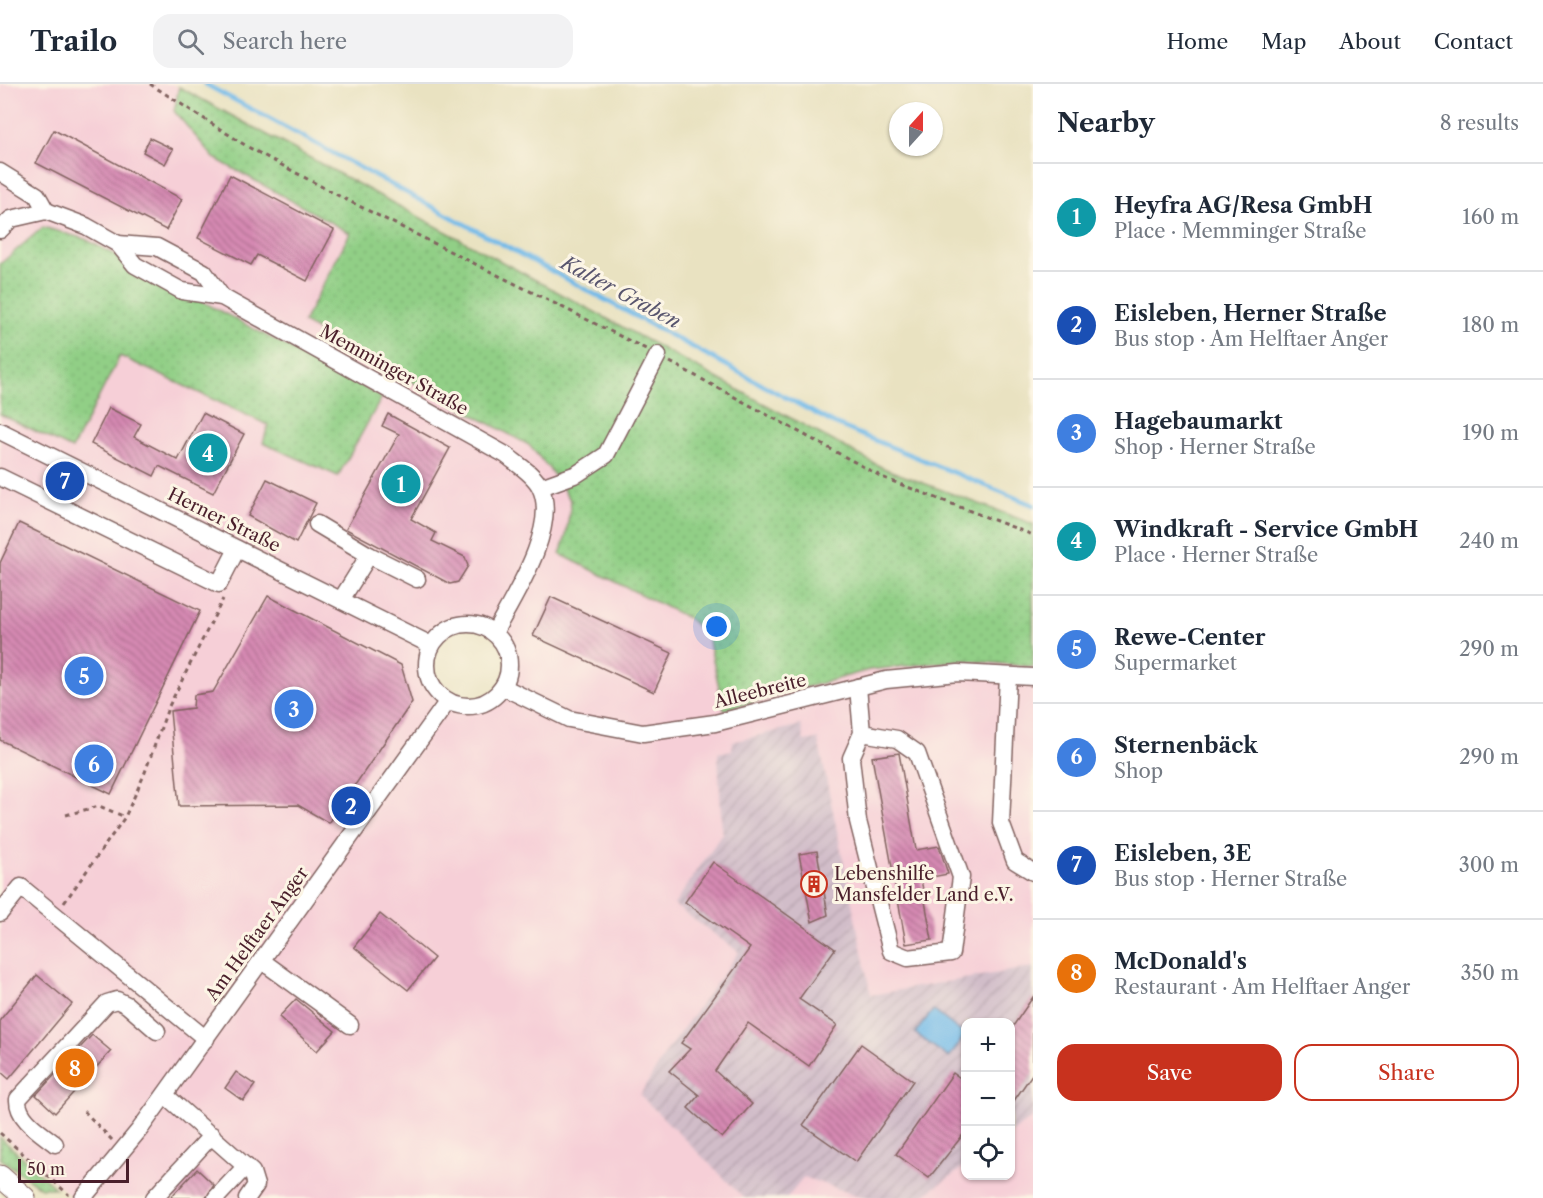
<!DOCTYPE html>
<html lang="en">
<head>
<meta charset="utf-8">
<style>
  body { margin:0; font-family:"Libre Caslon Text",serif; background:#f2f2f3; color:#1f2937 }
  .controls { position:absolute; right:18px; bottom:18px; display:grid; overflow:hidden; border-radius:12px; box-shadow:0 2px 4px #0004 }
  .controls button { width:54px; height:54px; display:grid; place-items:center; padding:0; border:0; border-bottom:2px solid #e0e1e3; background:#fff; color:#1f2937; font:30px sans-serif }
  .compass { position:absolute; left:889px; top:18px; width:54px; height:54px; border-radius:50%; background:#fff; box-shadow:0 2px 4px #0004; rotate:21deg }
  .scale { position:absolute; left:18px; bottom:15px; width:111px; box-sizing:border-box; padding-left:6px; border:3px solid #4a1f2b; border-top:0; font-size:16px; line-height:21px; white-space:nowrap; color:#4a1f2b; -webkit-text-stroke:4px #fcf5e5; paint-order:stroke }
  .you { position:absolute; left:717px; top:543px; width:21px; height:21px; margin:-15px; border:4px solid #fff; border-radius:50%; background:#1a73e8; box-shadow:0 0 0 9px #1a73e833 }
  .badge { display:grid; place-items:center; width:39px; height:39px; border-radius:50%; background:#c8321e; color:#fff; font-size:20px; font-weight:700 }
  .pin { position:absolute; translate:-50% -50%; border:3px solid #fff; box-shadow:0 2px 6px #0006 }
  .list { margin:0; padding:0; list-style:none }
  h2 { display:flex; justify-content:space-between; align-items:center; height:78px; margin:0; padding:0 24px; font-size:26px }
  h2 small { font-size:20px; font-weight:400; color:#747a83 }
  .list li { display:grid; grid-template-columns:39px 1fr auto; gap:18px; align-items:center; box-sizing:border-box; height:108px; padding:0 24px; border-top:2px solid #e0e1e3 }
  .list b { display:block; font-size:22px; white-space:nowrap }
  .list p { margin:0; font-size:20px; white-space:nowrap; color:#747a83 }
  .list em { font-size:20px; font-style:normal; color:#747a83 }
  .actions { display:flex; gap:12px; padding:18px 24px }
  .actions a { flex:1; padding:14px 0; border:2px solid #c8321e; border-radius:18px; text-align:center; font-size:21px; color:#c8321e }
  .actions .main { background:#c8321e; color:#fff }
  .icon { flex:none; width:33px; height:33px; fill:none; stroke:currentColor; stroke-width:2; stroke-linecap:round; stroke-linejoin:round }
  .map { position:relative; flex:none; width:1033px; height:1114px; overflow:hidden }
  header { display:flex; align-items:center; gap:36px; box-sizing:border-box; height:84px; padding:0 30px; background:#fff; border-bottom:2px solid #e0e1e3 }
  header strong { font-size:28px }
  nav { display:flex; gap:33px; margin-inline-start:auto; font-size:21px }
  .search { width:420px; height:54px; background:#f2f2f3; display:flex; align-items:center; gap:15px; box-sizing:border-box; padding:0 21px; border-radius:18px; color:#747a83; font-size:22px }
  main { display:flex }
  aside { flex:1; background:#fff }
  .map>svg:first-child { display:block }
  .built { fill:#f6cfd7; fill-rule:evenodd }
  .industrial { fill:url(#industrial-furrows) }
  .grass { fill:url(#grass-dots); stroke:#6e7758; stroke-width:1.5 }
  .water { fill:#71bae9; stroke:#5e6c8a; stroke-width:1.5 }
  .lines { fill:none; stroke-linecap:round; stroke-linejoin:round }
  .stream { stroke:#71bae9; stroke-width:4.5 }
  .building { fill:url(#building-back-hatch) }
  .minor-casing { stroke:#826360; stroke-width:19 }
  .major-casing { stroke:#826360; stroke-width:23 }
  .path { stroke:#826360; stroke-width:3; stroke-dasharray:4.5 4.5; stroke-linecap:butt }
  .minor { stroke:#fff; stroke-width:16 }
  .major { stroke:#fff; stroke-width:21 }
  .labels { text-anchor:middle; stroke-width:6; stroke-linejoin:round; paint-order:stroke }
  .street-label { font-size:18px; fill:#4a1f2b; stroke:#fcf5e5 }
  .poi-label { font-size:18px; fill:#4a1f2b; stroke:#fcf5e5; text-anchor:start }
  .water-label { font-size:20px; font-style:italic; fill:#58556e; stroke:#fcf5e5 }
</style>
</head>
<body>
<header>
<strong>Trailo</strong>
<div class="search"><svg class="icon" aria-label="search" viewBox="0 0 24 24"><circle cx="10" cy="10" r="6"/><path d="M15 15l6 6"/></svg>Search here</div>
<nav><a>Home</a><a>Map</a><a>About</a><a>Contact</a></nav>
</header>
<main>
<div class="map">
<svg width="1033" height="1114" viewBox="0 0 1033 1114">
  <defs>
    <pattern id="industrial-furrows" width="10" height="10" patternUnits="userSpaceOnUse" patternTransform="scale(1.5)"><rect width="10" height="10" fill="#d1bdc9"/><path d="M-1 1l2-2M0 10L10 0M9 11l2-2" fill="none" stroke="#b5a2ad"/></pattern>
    <pattern id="grass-dots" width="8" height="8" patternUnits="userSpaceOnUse" patternTransform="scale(1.5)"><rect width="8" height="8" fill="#91cf86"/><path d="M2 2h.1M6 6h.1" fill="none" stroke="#7fb174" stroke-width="1.8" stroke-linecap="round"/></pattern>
    <pattern id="building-back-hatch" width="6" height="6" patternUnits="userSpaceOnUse" patternTransform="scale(1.5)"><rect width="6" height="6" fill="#d589b2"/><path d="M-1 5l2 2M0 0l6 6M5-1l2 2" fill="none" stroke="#af6f91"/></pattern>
  </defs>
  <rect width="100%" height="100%" fill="#fcf5e5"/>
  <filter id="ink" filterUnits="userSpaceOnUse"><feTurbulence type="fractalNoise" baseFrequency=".0167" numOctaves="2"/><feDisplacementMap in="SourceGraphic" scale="12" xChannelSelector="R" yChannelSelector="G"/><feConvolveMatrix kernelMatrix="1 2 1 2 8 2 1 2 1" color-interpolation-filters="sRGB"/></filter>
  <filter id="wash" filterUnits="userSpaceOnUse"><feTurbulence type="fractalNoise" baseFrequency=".008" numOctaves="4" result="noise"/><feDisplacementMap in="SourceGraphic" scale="24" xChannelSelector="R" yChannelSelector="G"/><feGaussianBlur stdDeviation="1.35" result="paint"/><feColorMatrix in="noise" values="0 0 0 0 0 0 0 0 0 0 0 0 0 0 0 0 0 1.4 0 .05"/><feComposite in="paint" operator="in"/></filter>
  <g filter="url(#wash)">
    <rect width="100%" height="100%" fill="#e9e2c1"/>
    <path class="built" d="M0,0H173L883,384L1033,440V1114H72L0,1049ZM465,540L485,544L494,549L502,558L509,580L503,602L495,612L472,622H460L439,611L432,603L426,582L427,572L437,553L455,542ZM966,938H1011V1092H966Z"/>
    <path class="industrial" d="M801,641L804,657L818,655L871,911L1033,883V1033L1011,1049V938H966L965,1082L920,1114H864L804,1093L787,1114H744L640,1011L668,965L739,868L674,821L722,750L718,669L732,666V658Z"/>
    <g class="grass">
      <path d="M179,3L883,384L1033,440V583L964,576L869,586L724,626L708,553L688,534L560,470L566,452L571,417L551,387L529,361L303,239L350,149L214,74L174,27Z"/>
      <path d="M43,143L85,155L382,313L338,392L263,359L268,341L120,272L72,365L0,330V180Z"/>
      <path d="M0,1053L55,1104H41L0,1074Z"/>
    </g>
    <path class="water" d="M933,926L965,951L949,974L915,949Z"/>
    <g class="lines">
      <path class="stream" d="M205,0L835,340L1033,421"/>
    </g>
    <g id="blocks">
      <g class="building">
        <path d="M54,46L182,115L166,146L36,79Z"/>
        <path d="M150,54L173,65L165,80L143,68Z"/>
        <path d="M230,91L334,146L307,197L257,171L251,181L198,154Z"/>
        <path d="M109,324L141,340L134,353L178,376L203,329L244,350L213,409L159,382L154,392L91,360Z"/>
        <path d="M388,330L450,364L411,435L436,449L432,457L465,473L468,482L458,498L450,500L346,445L399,350L382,342Z"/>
        <path d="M267,395L316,419L296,459L248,432Z"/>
        <path d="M19,439L200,527L111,710L0,656V479Z"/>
        <path d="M268,512L401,581L412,618L329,739L298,721L179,722L170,627L193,624L194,611L213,608Z"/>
        <path d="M551,513L672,569L654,608L533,552Z"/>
        <path d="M899,669L916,766L939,762L948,790L921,795L932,856L906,860L872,673Z"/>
        <path d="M817,767L828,831L812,838L799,770Z"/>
        <path d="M713,778L835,865L799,915L837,941L809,982L748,939L715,987L752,1020L722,1054L688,1024L699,1011L669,987L690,965L681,959L750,864L685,818Z"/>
        <path d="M380,830L434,874L408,906L354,863Z"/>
        <path d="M37,891L72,920L9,995L0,987V936Z"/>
        <path d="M1033,913V989L1011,1021V945Z"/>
        <path d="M296,915L335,947L317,967L279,933Z"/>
        <path d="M92,951L111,967L55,1029L36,1011Z"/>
        <path d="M861,960L913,997L856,1078L803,1041Z"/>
        <path d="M236,988L255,1001L243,1017L225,1004Z"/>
        <path d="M953,989L966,998V1047L929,1094L896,1070Z"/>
        <path d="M197,1085L214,1101L206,1114H170Z"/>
      </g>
    </g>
  </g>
  <g filter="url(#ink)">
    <use href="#blocks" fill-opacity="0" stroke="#826360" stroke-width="1.5"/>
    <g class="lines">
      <defs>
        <g id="minor">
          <path d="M0,88L37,111L46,127"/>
          <path d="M0,146L11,135L46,127L86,142L118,160L135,181L182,207L222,213L506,371C517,380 534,390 540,403C560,442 513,514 494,549"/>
          <path d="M118,160L157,163L204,188L222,213"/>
          <path d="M0,347L431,561"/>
          <path d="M0,393L219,500L237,465"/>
          <path d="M541,403L577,390L606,371L658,271"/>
          <path d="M317,440L369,471L341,516"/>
          <path d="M369,471L417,495"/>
          <circle cx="468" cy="581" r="41"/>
          <path d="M1008,592L1001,739L1015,777L1033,788"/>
          <path d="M503,603L569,635L643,649L715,639L886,596L958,589L1033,593"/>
          <path d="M858,603L862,649L851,674L858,737L891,867L908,874L951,869L961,793L917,669L897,655L862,649"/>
          <path d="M0,829L21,803L206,955"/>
          <path d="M262,877L350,941"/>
          <path d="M165,1011L252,1088L256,1101L247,1114"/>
          <path d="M55,1060C40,1048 17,1035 18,1015L107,919L117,916L127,921L157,947"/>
          <path d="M83,1114L140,1045L448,617"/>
          <path d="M154,1114L212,1051"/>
          <path d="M216,1114L246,1082"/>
        </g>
        <path id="major" d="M0,1092L25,1114"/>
      </defs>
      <use href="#minor" class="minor-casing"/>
      <use href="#major" class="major-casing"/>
      <g class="path">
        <path d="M150,0L248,63L341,113L646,265"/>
        <path d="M670,278L884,394L1033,451"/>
        <path d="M66,731L99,722L125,733"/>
        <path d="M64,819L125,733L144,691L168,624L223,515"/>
        <path d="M84,1027L112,1056"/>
        <path d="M0,1049L69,1111"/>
      </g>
      <use href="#minor" class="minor"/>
      <use href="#major" class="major"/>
    </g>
  </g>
  <defs>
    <symbol id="building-ring" viewBox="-11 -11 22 22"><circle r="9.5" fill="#fcf5e5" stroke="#c8321e" stroke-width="1.5"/><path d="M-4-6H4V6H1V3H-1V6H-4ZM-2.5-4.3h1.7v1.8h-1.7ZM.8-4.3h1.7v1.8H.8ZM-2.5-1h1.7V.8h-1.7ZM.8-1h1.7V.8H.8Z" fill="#c8321e"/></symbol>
  </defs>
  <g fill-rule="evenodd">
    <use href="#building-ring" x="799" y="785" width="30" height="30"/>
  </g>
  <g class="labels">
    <g class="street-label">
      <text transform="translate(394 286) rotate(29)" y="6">Memminger Straße</text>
      <text transform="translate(224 436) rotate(26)" y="6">Herner Straße</text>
      <text transform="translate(760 607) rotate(-14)" y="6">Alleebreite</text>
      <text transform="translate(257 850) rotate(-54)" y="6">Am Helftaer Anger</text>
    </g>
    <g class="poi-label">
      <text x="834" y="796">Lebenshilfe<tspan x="834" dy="21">Mansfelder Land e.V.</tspan></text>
    </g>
    <g class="water-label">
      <text transform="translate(621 208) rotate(28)" y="7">Kalter Graben</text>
    </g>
  </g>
</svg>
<div class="controls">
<button>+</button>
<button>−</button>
<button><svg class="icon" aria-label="locate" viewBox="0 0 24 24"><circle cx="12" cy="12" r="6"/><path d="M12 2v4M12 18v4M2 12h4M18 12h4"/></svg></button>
</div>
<svg class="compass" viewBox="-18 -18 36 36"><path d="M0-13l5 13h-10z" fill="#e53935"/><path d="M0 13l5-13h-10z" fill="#747a83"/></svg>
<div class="scale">50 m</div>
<div class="you"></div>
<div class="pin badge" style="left:401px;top:400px;background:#0f9aa8">1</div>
<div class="pin badge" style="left:351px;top:722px;background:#1a4fb4">2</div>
<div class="pin badge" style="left:294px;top:625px;background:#3f7fe0">3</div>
<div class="pin badge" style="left:208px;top:369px;background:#0f9aa8">4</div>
<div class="pin badge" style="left:84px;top:592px;background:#3f7fe0">5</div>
<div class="pin badge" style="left:94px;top:680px;background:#3f7fe0">6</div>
<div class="pin badge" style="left:65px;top:397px;background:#1a4fb4">7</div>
<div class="pin badge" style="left:75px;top:984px;background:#e8710a">8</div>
</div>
<aside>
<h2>Nearby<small>8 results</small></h2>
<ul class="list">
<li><span class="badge" style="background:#0f9aa8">1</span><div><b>Heyfra AG/Resa GmbH</b><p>Place · Memminger Straße</p></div><em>160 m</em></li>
<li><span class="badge" style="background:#1a4fb4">2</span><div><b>Eisleben, Herner Straße</b><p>Bus stop · Am Helftaer Anger</p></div><em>180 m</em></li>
<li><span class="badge" style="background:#3f7fe0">3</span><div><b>Hagebaumarkt</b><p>Shop · Herner Straße</p></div><em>190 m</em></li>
<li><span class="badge" style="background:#0f9aa8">4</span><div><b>Windkraft - Service GmbH</b><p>Place · Herner Straße</p></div><em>240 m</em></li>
<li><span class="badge" style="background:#3f7fe0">5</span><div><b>Rewe-Center</b><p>Supermarket</p></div><em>290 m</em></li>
<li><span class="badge" style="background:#3f7fe0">6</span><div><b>Sternenbäck</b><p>Shop</p></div><em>290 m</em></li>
<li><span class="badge" style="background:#1a4fb4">7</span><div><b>Eisleben, 3E</b><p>Bus stop · Herner Straße</p></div><em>300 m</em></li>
<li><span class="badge" style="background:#e8710a">8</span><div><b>McDonald's</b><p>Restaurant · Am Helftaer Anger</p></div><em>350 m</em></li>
</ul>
<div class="actions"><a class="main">Save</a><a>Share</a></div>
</aside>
</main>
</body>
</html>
